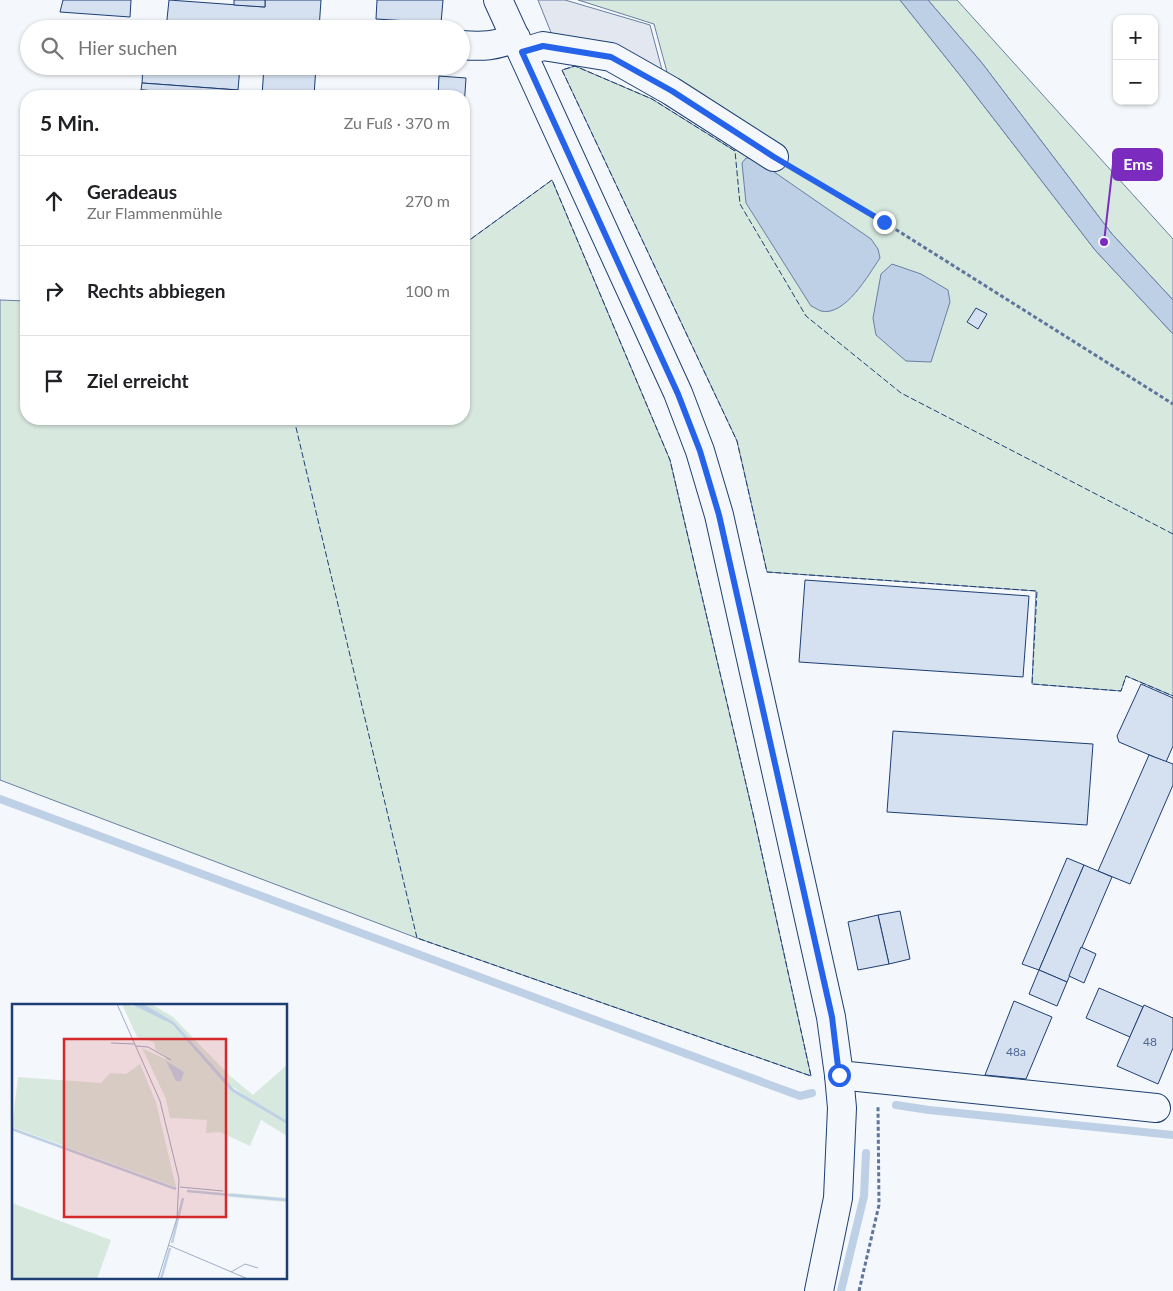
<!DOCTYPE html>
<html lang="de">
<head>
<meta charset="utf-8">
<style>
  body { margin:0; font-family:Lato,sans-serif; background:#f2f2f2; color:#202124 }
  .controls { position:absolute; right:15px; top:15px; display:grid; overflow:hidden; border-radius:10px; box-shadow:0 1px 4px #0004 }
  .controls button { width:45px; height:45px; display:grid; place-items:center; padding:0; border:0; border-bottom:1px solid #e0e0e0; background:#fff; color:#202124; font:25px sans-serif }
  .stop { position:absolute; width:15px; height:15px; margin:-11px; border:4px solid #2563eb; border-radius:50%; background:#fff }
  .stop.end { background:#2563eb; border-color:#fff; box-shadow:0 1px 5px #0008 }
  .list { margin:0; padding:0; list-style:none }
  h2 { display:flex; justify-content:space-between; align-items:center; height:65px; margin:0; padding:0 20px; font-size:21px }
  h2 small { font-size:16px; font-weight:400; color:#757577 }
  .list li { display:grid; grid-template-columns:32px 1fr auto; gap:15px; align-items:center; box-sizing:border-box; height:90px; padding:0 20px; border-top:1px solid #e0e0e0 }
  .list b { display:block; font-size:19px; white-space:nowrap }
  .list p { margin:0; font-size:16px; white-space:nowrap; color:#757577 }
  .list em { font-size:16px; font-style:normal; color:#757577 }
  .icon { flex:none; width:28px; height:28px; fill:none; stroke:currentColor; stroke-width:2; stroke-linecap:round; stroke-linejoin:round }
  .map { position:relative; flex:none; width:1173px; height:1291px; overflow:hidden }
  .search { position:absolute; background:#fff; box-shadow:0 1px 4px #0004; left:20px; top:20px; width:450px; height:55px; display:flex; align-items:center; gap:12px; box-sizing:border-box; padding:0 18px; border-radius:28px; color:#757577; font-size:19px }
  .panel { position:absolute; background:#fff; box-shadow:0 1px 4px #0004; left:20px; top:90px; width:450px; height:335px; border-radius:20px }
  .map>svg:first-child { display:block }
  .green { fill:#d7e8df; stroke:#687fa3 }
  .parking { fill:#e3e8f0; stroke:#687fa3 }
  .water { fill:#bed0e5; stroke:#687fa3 }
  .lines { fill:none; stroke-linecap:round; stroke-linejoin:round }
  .stream { stroke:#bed0e5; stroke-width:8 }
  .building { fill:#d5e0f0; stroke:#1d3f73 }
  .minor-casing { stroke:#1d3f73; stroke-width:30 }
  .path { stroke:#5e769c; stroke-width:3; stroke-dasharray:4 2.5; stroke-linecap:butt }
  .minor { stroke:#f4f7fb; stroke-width:28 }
  .fence { stroke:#1d3f73; stroke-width:1; stroke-dasharray:6 2.5; stroke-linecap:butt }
  .route { stroke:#2563eb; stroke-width:6 }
  .labels { text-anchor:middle; stroke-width:4; stroke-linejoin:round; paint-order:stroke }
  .number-label { font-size:12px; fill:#4b6792 }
  .inset-river { fill:none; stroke:#bed0e5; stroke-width:2.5 }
  .inset-road { fill:none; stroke:#9eadc5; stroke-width:1 }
  .view { fill:#d62828; fill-opacity:0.15; stroke:#d62828; stroke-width:2.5 }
  .inset-edge { fill:none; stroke:#1d3f73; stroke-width:2.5 }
  .leader { fill:none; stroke:#7b2cbf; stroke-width:2 }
  .callout-dot { fill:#7b2cbf; stroke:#f4f7fb; stroke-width:2 }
  .callout { fill:#7b2cbf; stroke:#7b2cbf; stroke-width:2 }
  .callout-label { font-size:16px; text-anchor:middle; font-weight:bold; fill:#fff }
</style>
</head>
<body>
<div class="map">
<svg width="1173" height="1291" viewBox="0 0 1173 1291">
  <rect width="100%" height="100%" fill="#f4f7fb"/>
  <g class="green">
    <path d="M578,0H900L963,79L1095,250L1173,334V696L1126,676L1121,691L1032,684L1036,591L767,572L737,441L562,70L575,66L652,99L735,151L748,131L670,83L654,24Z"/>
    <path d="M928,0H957L1173,239V300L1112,234L982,63Z"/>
    <path d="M552,180L670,460L754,818L811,1076L417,938L0,780V300L26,301V419H464V244Z"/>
  </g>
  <path class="parking" d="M538,0H565L650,25L665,81L554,40Z"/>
  <g class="water">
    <path d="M900,0H928L982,63L1112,234L1173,300V334L1095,250L963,79Z"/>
    <path d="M746,158H754L871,239L878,249L880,258C869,274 845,317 821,311C818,310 814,307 811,306L746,203L742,163Z"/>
    <path d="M892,264L921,274L948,290L950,302L931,362L906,361L876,335L873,318L881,274Z"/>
  </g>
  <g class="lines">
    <g class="stream">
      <path d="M0,799L800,1096L812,1093"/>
      <path d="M896,1105L929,1110L1173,1135"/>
      <path d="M841,1291L864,1196L866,1153"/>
    </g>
  </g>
  <g class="building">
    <path d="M63,0H131L130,17L60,12Z"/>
    <path d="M169,0L265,7V0H321L319,29H166Z"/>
    <path d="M234,0H265V7L234,5Z"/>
    <path d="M377,0H443L441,23L376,19Z"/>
    <path d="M143,66H240L238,90L142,83Z"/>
    <path d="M264,66H316L314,96H262Z"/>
    <path d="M439,76L466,78L464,108V96H438Z"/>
    <path d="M142,83L238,90L237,96L141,90Z"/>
    <path d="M141,90L236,96H141Z"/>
    <path d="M976,308L987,314L978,329L967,322Z"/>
    <path d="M805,580L1029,596L1023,677L799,662Z"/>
    <path d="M1141,684L1173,698V746L1166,762L1119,742L1117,736Z"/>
    <path d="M893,731L1093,744L1087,825L887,812Z"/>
    <path d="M1149,755L1173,764V785L1130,884L1098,871Z"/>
    <path d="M1067,858L1084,865L1039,970L1022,964Z"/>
    <path d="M1084,865L1112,877L1067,982L1039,970Z"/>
    <path d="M900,911L910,959L889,964L878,915Z"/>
    <path d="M878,915L889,964L858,970L848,922Z"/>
    <path d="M1081,947L1096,954L1084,983L1069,976Z"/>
    <path d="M1039,970L1067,982L1057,1006L1029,994Z"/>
    <path d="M1099,988L1143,1007L1130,1037L1086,1018Z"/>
    <path d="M1014,1001L1052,1017L1026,1079L985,1075Z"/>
    <path d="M1144,1005L1173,1018V1048L1158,1084L1117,1066Z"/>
  </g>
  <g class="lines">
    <defs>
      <g id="minor">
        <path d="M498,0L678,393L700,451L719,515L831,1017L839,1075L842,1108L838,1198L819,1291"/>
        <path d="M461,45C483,47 495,46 516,38"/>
        <path d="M523,52L543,46L611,57L671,91L774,157"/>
        <path d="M839,1075L1156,1108"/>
      </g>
    </defs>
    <use href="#minor" class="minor-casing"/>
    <g class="path">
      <path d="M795,170L884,222L1173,404"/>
      <path d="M859,1291L879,1205L878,1107"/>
    </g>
    <use href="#minor" class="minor"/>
    <g class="fence">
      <path d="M294,419L417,938L811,1076L754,818L670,460L552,180L464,244"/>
      <path d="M1173,534L901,393L806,316L740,204L735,151L652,99L575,66L562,70L737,441L767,572L1037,591L1032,684L1121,691L1126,676L1173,696"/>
    </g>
  </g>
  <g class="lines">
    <path class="route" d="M839,1075L832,1017L719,515L700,451L678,394L522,52L543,46L611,57L672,91L774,157L884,222"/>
  </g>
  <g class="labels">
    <g class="number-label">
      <text x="1150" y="1046">48</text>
      <text x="1016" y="1056">48a</text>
    </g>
  </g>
  <g transform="translate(12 1004)">
    <rect width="275" height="275" fill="#f4f7fb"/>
    <path d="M110,0L132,4L160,20L219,87L236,94L217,80L162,18L130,0H139L161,13L217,71L241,91L275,61V132L249,116L238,142L208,128L194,129L195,116L158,114L154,95L130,44L153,55L155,53L144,46L142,38L125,33ZM128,60L144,98L164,183L0,123L6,73L89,79L98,69L114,70ZM219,189L275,194V198L217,193ZM0,199L99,236L85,275L0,274Z" fill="#d7e8df"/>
    <path d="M119,0L133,1L162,18L222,85L275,117V120L219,87L160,20ZM154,57L172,68L169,77H164Z" fill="#bed0e5"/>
    <path class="inset-river" d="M0,125L164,185M175,187L275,196M160,239L171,194M149,275L158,244"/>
    <path class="inset-road" d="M105,0L148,97L167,175L165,214L146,275M99,39L123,40M124,42L136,43L159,56M168,183L211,187M156,241L236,275M219,268L233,260L246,264"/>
    <path class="view" d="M52,35H214V213H52Z"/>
    <rect width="275" height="275" class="inset-edge"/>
  </g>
  <path class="leader" d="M1104 242L1113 164"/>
  <circle class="callout-dot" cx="1104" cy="242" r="5"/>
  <rect class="callout" x="1113" y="149" width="49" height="31" rx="5"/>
  <g class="callout-label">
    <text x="1138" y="170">Ems</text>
  </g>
</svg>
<div class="controls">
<button>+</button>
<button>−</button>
</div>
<div class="stop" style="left:839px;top:1075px"></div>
<div class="stop end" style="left:884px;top:222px"></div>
<div class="search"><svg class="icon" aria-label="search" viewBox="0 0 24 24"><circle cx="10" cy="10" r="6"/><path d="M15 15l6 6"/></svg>Hier suchen</div>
<section class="panel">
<h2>5 Min.<small>Zu Fuß · 370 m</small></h2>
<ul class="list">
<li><svg class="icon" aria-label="ahead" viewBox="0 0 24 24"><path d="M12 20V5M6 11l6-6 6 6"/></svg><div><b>Geradeaus</b><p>Zur Flammenmühle</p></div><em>270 m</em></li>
<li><svg class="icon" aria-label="right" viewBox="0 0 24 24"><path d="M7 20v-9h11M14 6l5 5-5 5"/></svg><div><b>Rechts abbiegen</b></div><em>100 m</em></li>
<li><svg class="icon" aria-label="arrive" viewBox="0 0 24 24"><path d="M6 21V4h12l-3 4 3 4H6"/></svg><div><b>Ziel erreicht</b></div></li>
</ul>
</section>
</div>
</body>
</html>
